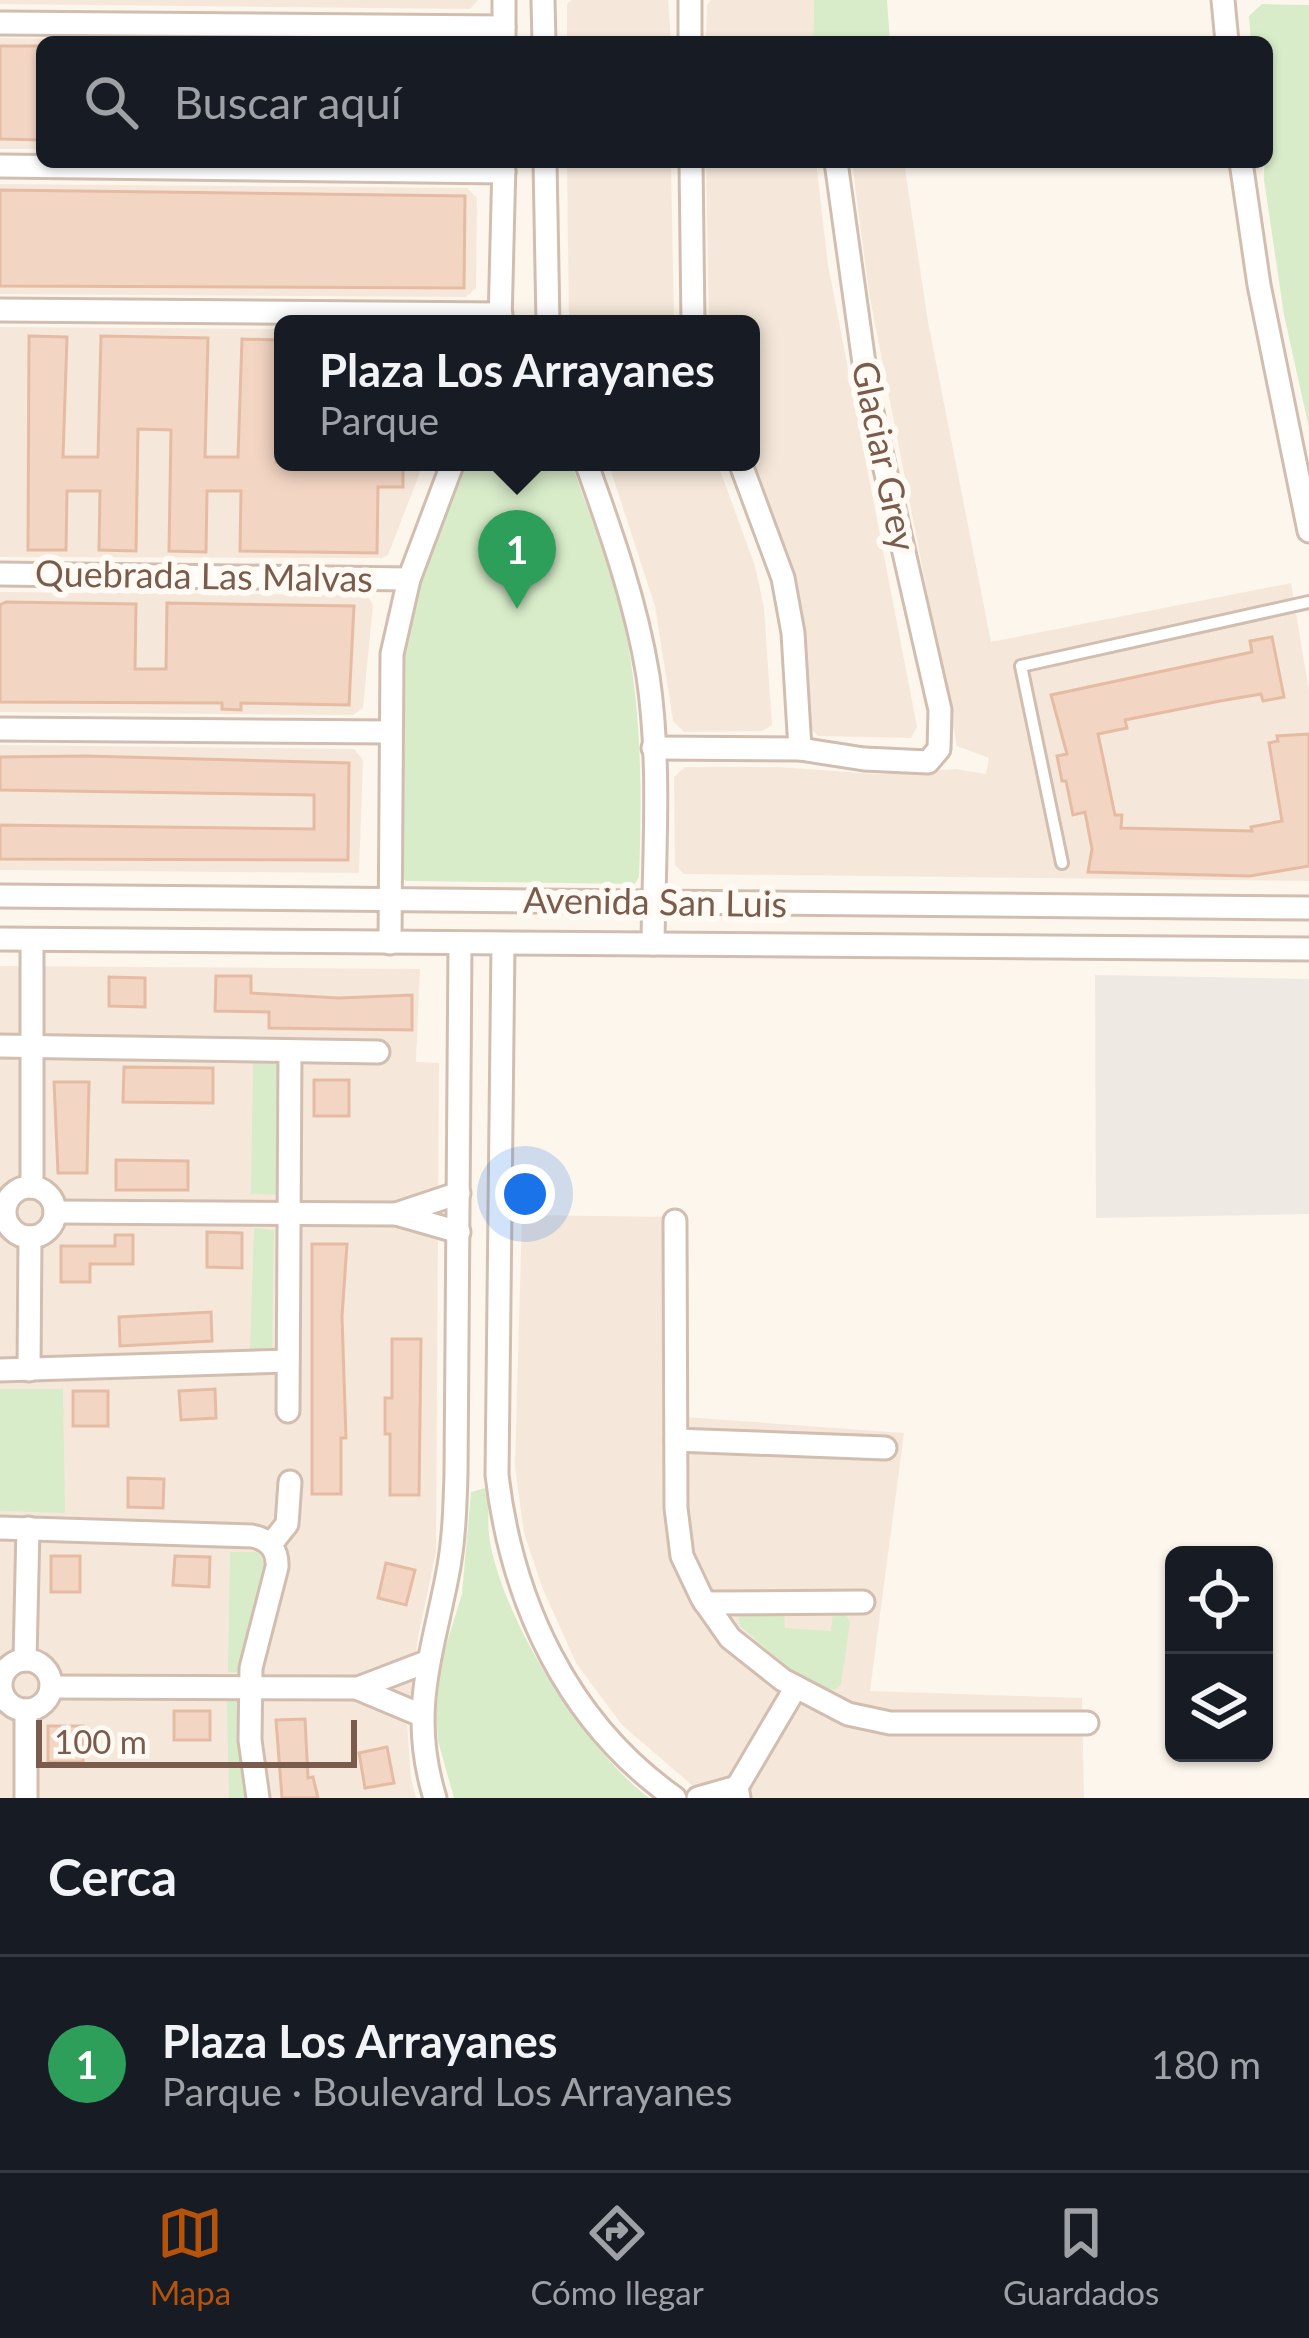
<!DOCTYPE html>
<html lang="es">
<head>
<meta charset="utf-8">
<style>
  body { margin:0; font-family:Lato,sans-serif; background:#242831; color:#f1f3f6 }
  .controls { position:absolute; right:36px; bottom:36px; display:grid; overflow:hidden; border-radius:18px; box-shadow:0 3px 9px #0004 }
  .controls button { width:108px; height:108px; display:grid; place-items:center; padding:0; border:0; border-bottom:3px solid #363941; background:#171b24; color:#f1f3f6; font:60px sans-serif }
  .scale { position:absolute; left:36px; bottom:30px; width:321px; box-sizing:border-box; padding-left:12px; border:6px solid #7a5c4d; border-top:0; font-size:33px; line-height:42px; white-space:nowrap; color:#7a5c4d; -webkit-text-stroke:9px #fffaf3; paint-order:stroke }
  .you { position:absolute; left:525px; top:1194px; width:42px; height:42px; margin:-30px; border:9px solid #fff; border-radius:50%; background:#1a73e8; box-shadow:0 0 0 18px #1a73e833 }
  .badge { display:grid; place-items:center; width:78px; height:78px; border-radius:50%; background:#b45309; color:#fff; font-size:39px; font-weight:700 }
  .pin { position:absolute; translate:-50% -99px; filter:drop-shadow(0 3px 6px #0008) }
  .pin::after { content:''; position:absolute; top:63px; width:42px; height:36px; background:inherit; clip-path:polygon(0 0,100% 0,50% 100%) }
  .popup { position:absolute; left:274px; top:315px; width:486px; height:156px; box-sizing:border-box; display:grid; place-content:center; border-radius:18px; background:#171b24; filter:drop-shadow(0 3px 9px #0005); font-size:39px; white-space:nowrap; color:#9ea1a6 }
  .popup b { font-size:45px; color:#f1f3f6 }
  .popup::after { content:''; position:absolute; left:50%; top:100%; margin-left:-24px; border:24px solid transparent; border-top-color:#171b24 }
  .list { margin:0; padding:0; list-style:none }
  h2 { display:flex; justify-content:space-between; align-items:center; height:156px; margin:0; padding:0 48px; font-size:51px }
  h2 small { font-size:39px; font-weight:400; color:#9ea1a6 }
  .list li { display:grid; grid-template-columns:78px 1fr auto; gap:36px; align-items:center; box-sizing:border-box; height:216px; padding:0 48px; border-top:3px solid #363941 }
  .list b { display:block; font-size:45px; white-space:nowrap }
  .list p { margin:0; font-size:39px; white-space:nowrap; color:#9ea1a6 }
  .list em { font-size:39px; font-style:normal; color:#9ea1a6 }
  .icon { flex:none; width:66px; height:66px; fill:none; stroke:currentColor; stroke-width:2; stroke-linecap:round; stroke-linejoin:round }
  .map { position:relative; flex:none; width:1309px; height:1798px; overflow:hidden }
  .search { position:absolute; background:#171b24; box-shadow:0 3px 9px #0004; left:36px; right:36px; top:36px; height:132px; display:flex; align-items:center; gap:30px; box-sizing:border-box; padding:0 42px; border-radius:18px; color:#9ea1a6; font-size:45px }
  .sheet { height:372px; background:#171b24 }
  nav { display:flex; justify-content:space-around; align-items:center; box-sizing:border-box; height:168px; border-top:3px solid #363941; background:#171b24; font-size:33px; color:#9ea1a6 }
  nav a { display:grid; justify-items:center; gap:6px }
  nav .on { color:#b45309 }
  .map>svg:first-child { display:block }
  .residential { fill:#f5e8da }
  .industrial { fill:#efe9e4 }
  .green { fill:#d8ecc9 }
  .building { fill:#f3d5c3; stroke:#e6bba3; stroke-width:3 }
  .lines { fill:none; stroke-linecap:round; stroke-linejoin:round }
  .lane-casing { stroke:#d1beb0; stroke-width:16 }
  .street-casing { stroke:#d1beb0; stroke-width:27 }
  .lane { stroke:#fff; stroke-width:10 }
  .street { stroke:#fff; stroke-width:21 }
  .labels { text-anchor:middle; stroke-width:12; stroke-linejoin:round; paint-order:stroke }
  .street-label { font-size:36px; fill:#7a5c4d; stroke:#fffaf3 }
</style>
</head>
<body>
<div class="map">
<svg width="1309" height="1798" viewBox="0 0 1309 1798">
  <rect width="100%" height="100%" fill="#fdf6ec"/>
  <g class="residential">
    <path d="M0,0H478L470,9L0,4Z"/>
    <path d="M572,0H668L671,42H567V4Z"/>
    <path d="M711,0H814L813,42H706L707,5Z"/>
    <path d="M0,38L469,42H42V149H0Z"/>
    <path d="M567,162H671L674,324H569Z"/>
    <path d="M706,162H816L828,265L917,727L911,738L818,736L807,725L803,627L793,574L751,452V324H709Z"/>
    <path d="M852,162H904L928,322L991,642L1291,583L1309,691V881L684,874L675,865L674,777L685,767H778L877,774L956,769L986,774L989,758L957,746L869,293Z"/>
    <path d="M0,184L467,188L477,198L476,288L466,297L0,294Z"/>
    <path d="M0,327L283,329V462H424L388,555L382,558L0,557Z"/>
    <path d="M608,462H717L755,566L764,608L772,725L762,731L684,732L673,721L655,606Z"/>
    <path d="M0,592L367,595L373,605L363,708L353,715L0,712Z"/>
    <path d="M0,745L354,749L363,760L359,873L0,870Z"/>
    <path d="M0,966L420,969L416,1062L439,1063L436,1552L418,1637L407,1724L411,1778L416,1798H0Z"/>
    <path d="M522,1215L679,1217L684,1417L904,1433L870,1691L1082,1698L1084,1798H707L622,1725L576,1663L542,1587L524,1533L515,1467Z"/>
  </g>
  <path class="industrial" d="M1095,975L1309,979V1214L1096,1218Z"/>
  <g class="green">
    <path d="M814,0H887L890,42H813Z"/>
    <path d="M1262,4L1309,5V428L1284,315L1264,180L1267,42H1251L1249,16Z"/>
    <path d="M466,462H571C590,517 614,572 625,629C642,712 642,794 639,877L635,884L406,881L400,876C401,795 393,708 410,628C422,571 445,516 466,462Z"/>
    <path d="M253,1063L278,1064L280,1195L251,1194Z"/>
    <path d="M254,1228L274,1230L272,1353L250,1349Z"/>
    <path d="M0,1389H63L65,1513L0,1511Z"/>
    <path d="M489,1487C489,1505 487,1525 490,1542C505,1624 583,1747 649,1798H454L438,1741L436,1717L441,1662L462,1594L471,1492Z"/>
    <path d="M230,1552H258L264,1563L238,1672H228Z"/>
    <path d="M743,1610L784,1612L785,1628L831,1631L833,1612L845,1613L850,1622L841,1684L835,1690C799,1684 767,1648 740,1626L738,1615Z"/>
    <path d="M239,1698L247,1798H229L227,1699Z"/>
  </g>
  <g class="building">
    <path d="M0,46H42V140L0,139Z"/>
    <path d="M0,190L465,196L464,288L0,286Z"/>
    <path d="M29,336L67,337L63,457H98L101,336L208,338L205,457H238L242,339L279,340L276,462H403V487H378L377,553L240,551L241,491H207L206,552L169,551L171,430L138,429L136,551L99,550L100,491H67L66,550H28Z"/>
    <path d="M6,602L136,604L135,669H166L167,603L354,606L349,705L241,703V710L222,709V703L0,702V605Z"/>
    <path d="M1272,637L1284,697L1263,701L1261,694L1220,701L1125,720L1127,728L1098,734L1115,815H1122L1121,828L1252,831L1251,827L1282,821L1269,743L1278,741L1277,736L1309,734V866L1250,876L1088,872L1092,849L1085,812L1073,815L1066,781H1062L1057,756L1067,754L1051,695L1252,652L1250,641Z"/>
    <path d="M86,756L349,763L348,860L0,859V825L314,829V795L0,790V757Z"/>
    <path d="M216,976H251V993L339,998L412,995V1030L269,1028V1012L215,1011Z"/>
    <path d="M109,977L145,978V1007L109,1006Z"/>
    <path d="M124,1067L213,1068V1103L123,1102Z"/>
    <rect x="314" y="1080" width="35" height="36"/>
    <path d="M54,1082H89L87,1173H58Z"/>
    <path d="M116,1160L188,1161V1190H116Z"/>
    <path d="M207,1232L242,1233V1268L207,1267Z"/>
    <path d="M115,1235H133V1264H90V1282H61V1246H115Z"/>
    <path d="M312,1244H347L342,1316L346,1438H341V1494H312Z"/>
    <path d="M211,1312L212,1341L120,1346L119,1317Z"/>
    <path d="M392,1339H421L419,1495H390V1434H385V1398H392Z"/>
    <path d="M215,1389L216,1418L181,1420L179,1391Z"/>
    <rect x="73" y="1391" width="35" height="35"/>
    <path d="M128,1478L164,1479L163,1508L128,1507Z"/>
    <rect x="51" y="1556" width="29" height="36"/>
    <path d="M175,1556L210,1557L209,1587L173,1585Z"/>
    <path d="M386,1563L415,1570L406,1605L378,1598Z"/>
    <rect x="174" y="1711" width="36" height="29"/>
    <path d="M305,1719L308,1778L313,1777L318,1798H282L276,1720Z"/>
    <rect x="48" y="1726" width="35" height="36"/>
    <path d="M387,1747L394,1783L365,1788L359,1753Z"/>
  </g>
  <g class="lines">
    <defs>
      <path id="lane" d="M1062,863L1021,666L1309,602"/>
      <g id="street">
        <path d="M543,0L544,42"/>
        <path d="M690,0V42"/>
        <path d="M1223,0L1227,42"/>
        <path d="M0,23L504,27"/>
        <path d="M504,42V0"/>
        <path d="M545,162L548,324"/>
        <path d="M691,162L693,324"/>
        <path d="M1241,162L1259,285L1309,531"/>
        <path d="M0,166L504,172"/>
        <path d="M0,310L501,314"/>
        <path d="M500,323L504,163"/>
        <path d="M586,462C611,532 636,602 648,676C661,763 654,856 653,944"/>
        <path d="M740,462L783,578L793,633L800,749"/>
        <path d="M0,574L409,579"/>
        <path d="M0,729L389,732"/>
        <path d="M653,748L800,749L864,759L928,762L939,749L940,710L869,399L836,162"/>
        <path d="M0,896L1309,908"/>
        <path d="M0,939L1309,949"/>
        <path d="M390,943L392,654L409,579L453,462"/>
        <path d="M503,944L497,1475C512,1603 568,1723 675,1798"/>
        <path d="M0,1046L378,1052"/>
        <path d="M32,1187V940"/>
        <circle cx="30" cy="1212" r="25"/>
        <path d="M55,1212L396,1214L459,1232"/>
        <path d="M396,1214L459,1193"/>
        <path d="M675,1221L676,1508L682,1556L702,1598L730,1638L783,1680L848,1714L890,1723H1087"/>
        <path d="M0,1370L288,1361"/>
        <path d="M29,1370L30,1237"/>
        <path d="M288,1411L290,1051"/>
        <path d="M676,1440L885,1448"/>
        <path d="M0,1528L252,1536C269,1539 278,1550 277,1567L251,1668L250,1740L258,1798"/>
        <path d="M271,1544L287,1524L290,1482"/>
        <path d="M705,1603L863,1602"/>
        <path d="M25,1660L28,1528"/>
        <circle cx="26" cy="1685" r="25"/>
        <path d="M51,1687L358,1688L426,1662"/>
        <path d="M359,1689L421,1715"/>
        <path d="M26,1710V1798"/>
        <path d="M435,1798C409,1714 431,1659 447,1577C454,1543 455,1508 456,1474L460,944"/>
        <path d="M698,1798L737,1787"/>
        <path d="M739,1798L737,1787L796,1687"/>
      </g>
    </defs>
    <use href="#lane" class="lane-casing"/>
    <use href="#street" class="street-casing"/>
    <use href="#lane" class="lane"/>
    <use href="#street" class="street"/>
  </g>
  <g class="labels">
    <g class="street-label">
      <text transform="translate(884 456) rotate(78)" y="13">Glaciar Grey</text>
      <text transform="translate(204 576) rotate(1)" y="13">Quebrada Las Malvas</text>
      <text transform="translate(655 902) rotate(1)" y="13">Avenida San Luis</text>
    </g>
  </g>
</svg>
<div class="controls">
<button><svg class="icon" aria-label="locate" viewBox="0 0 24 24"><circle cx="12" cy="12" r="6"/><path d="M12 2v4M12 18v4M2 12h4M18 12h4"/></svg></button>
<button><svg class="icon" aria-label="layers" viewBox="0 0 24 24"><path d="M12 4l9 5-9 5-9-5zM3 14l9 5 9-5"/></svg></button>
</div>
<div class="scale">100 m</div>
<div class="you"></div>
<div class="pin badge" style="left:517px;top:609px;background:#2e9e5b">1</div>
<div class="popup"><b>Plaza Los Arrayanes</b>Parque</div>
<div class="search"><svg class="icon" aria-label="search" viewBox="0 0 24 24"><circle cx="10" cy="10" r="6"/><path d="M15 15l6 6"/></svg>Buscar aquí</div>
</div>
<section class="sheet">
<h2>Cerca<small></small></h2>
<ul class="list">
<li><span class="badge" style="background:#2e9e5b">1</span><div><b>Plaza Los Arrayanes</b><p>Parque · Boulevard Los Arrayanes</p></div><em>180 m</em></li>
</ul>
</section>
<nav>
<a class="on"><svg class="icon" aria-label="map" viewBox="0 0 24 24"><path d="M3 6l6-2 6 2 6-2v14l-6 2-6-2-6 2zM9 4v14M15 6v14"/></svg>Mapa</a>
<a><svg class="icon" aria-label="directions" viewBox="0 0 24 24"><path d="M12 3l9 9-9 9-9-9zM9 14v-3h6M13 9l2 2-2 2"/></svg>Cómo llegar</a>
<a><svg class="icon" aria-label="saved" viewBox="0 0 24 24"><path d="M7 4h10v16l-5-4-5 4z"/></svg>Guardados</a>
</nav>
</body>
</html>
